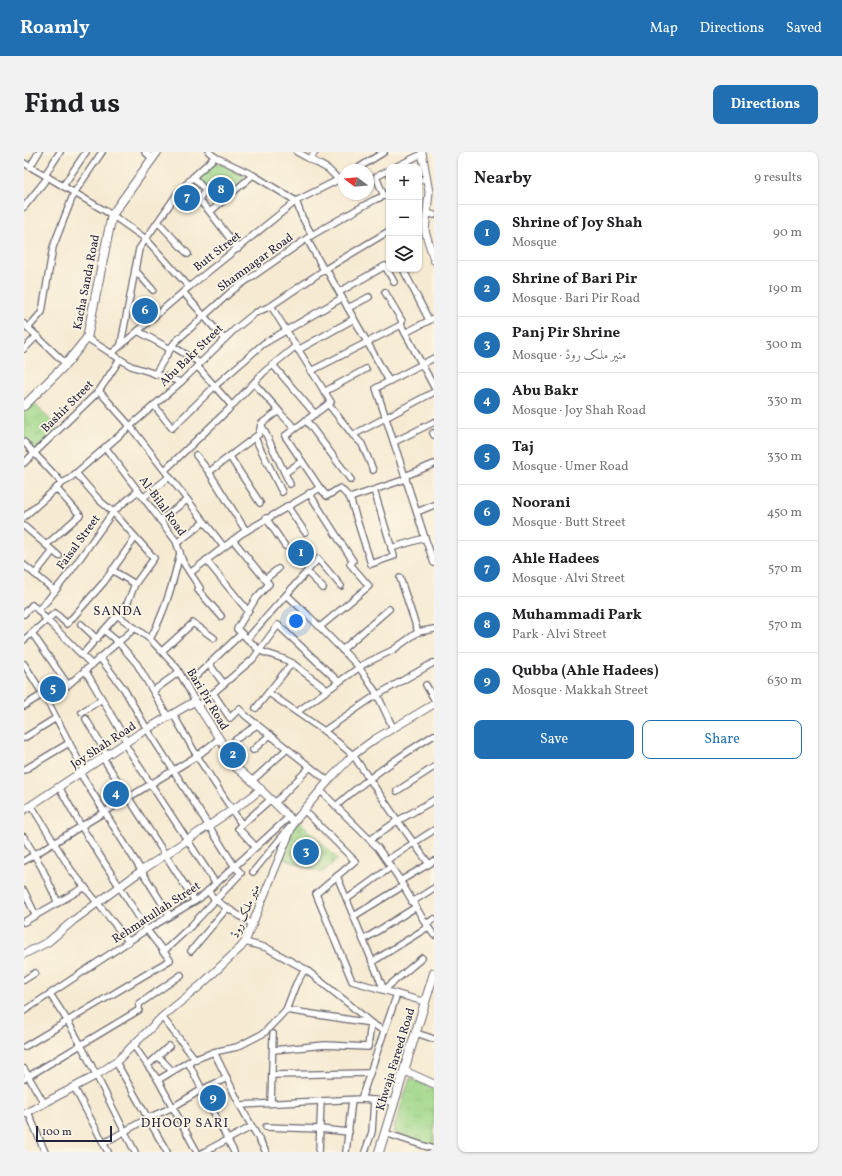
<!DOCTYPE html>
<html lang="en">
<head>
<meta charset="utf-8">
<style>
  body { margin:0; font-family:Vollkorn,Amiri,serif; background:#f2f2f2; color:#202124 }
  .controls { position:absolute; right:12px; top:12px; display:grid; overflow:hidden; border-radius:8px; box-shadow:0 1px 3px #0004 }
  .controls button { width:36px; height:36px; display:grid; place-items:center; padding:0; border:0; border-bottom:1px solid #e0e0e0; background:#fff; color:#202124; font:20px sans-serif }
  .compass { position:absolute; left:314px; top:12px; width:36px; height:36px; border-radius:50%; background:#fff; box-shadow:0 1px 3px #0004; rotate:286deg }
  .scale { position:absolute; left:12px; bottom:10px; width:76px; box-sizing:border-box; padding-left:4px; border:2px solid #22223b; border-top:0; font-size:11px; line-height:14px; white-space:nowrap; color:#22223b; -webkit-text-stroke:3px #fcf5e5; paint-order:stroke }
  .you { position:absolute; left:272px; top:469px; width:14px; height:14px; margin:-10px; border:3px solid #fff; border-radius:50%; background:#1a73e8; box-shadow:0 0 0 6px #1a73e833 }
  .badge { display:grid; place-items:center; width:26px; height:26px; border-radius:50%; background:#1f6fb2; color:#fff; font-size:13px; font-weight:700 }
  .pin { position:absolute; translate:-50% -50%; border:2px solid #fff; box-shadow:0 1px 4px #0006 }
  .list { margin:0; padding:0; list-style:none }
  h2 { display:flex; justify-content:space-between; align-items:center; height:52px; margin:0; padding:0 16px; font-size:17px }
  h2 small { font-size:13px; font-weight:400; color:#757577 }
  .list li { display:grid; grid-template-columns:26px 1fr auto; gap:12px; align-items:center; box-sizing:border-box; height:56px; padding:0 16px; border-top:1px solid #e0e0e0 }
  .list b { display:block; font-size:15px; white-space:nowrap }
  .list p { margin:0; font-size:13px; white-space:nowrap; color:#757577 }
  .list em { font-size:13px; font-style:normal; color:#757577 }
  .actions { display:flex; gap:8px; padding:12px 16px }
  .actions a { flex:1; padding:9px 0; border:1px solid #1f6fb2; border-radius:8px; text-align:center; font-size:14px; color:#1f6fb2 }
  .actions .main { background:#1f6fb2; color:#fff }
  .icon { flex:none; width:22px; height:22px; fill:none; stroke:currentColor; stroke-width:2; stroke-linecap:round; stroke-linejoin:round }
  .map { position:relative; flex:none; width:410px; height:1000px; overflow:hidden; border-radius:8px }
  header { display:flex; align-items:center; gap:24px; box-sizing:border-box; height:56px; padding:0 20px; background:#1f6fb2; color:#fff }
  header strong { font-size:19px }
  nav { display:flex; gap:22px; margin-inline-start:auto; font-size:14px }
  .intro { display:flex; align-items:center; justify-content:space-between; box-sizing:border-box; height:96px; padding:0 24px }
  h1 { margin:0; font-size:28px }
  .button { padding:10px 18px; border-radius:8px; background:#1f6fb2; color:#fff; font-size:14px; font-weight:700 }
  main { display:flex; gap:24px; padding:0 24px }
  aside { flex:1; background:#fff; border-radius:8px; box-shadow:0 1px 3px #0004 }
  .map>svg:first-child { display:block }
  .cemetery { fill:url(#cemetery-stones); stroke:#607c62 }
  .park { fill:url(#park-crowns); stroke:#607c62 }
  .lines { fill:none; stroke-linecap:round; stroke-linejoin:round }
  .minor-casing { stroke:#6c6870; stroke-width:8 }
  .tertiary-casing { stroke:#6c6870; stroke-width:9 }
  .secondary-casing { stroke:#6c6870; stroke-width:10 }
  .minor { stroke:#fff; stroke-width:5.5 }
  .tertiary { stroke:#fff; stroke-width:7 }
  .secondary { stroke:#fff; stroke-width:8 }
  .labels { text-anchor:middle; stroke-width:3.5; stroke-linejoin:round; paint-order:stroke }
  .street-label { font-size:12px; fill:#22223b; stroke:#fcf5e5 }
  .neighbourhood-label { font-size:13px; letter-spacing:1px; fill:#22223b; stroke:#fcf5e5 }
</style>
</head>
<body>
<header>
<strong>Roamly</strong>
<nav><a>Map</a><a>Directions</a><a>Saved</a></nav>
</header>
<div class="intro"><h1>Find us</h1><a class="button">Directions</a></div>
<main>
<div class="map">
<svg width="410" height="1000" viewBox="0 0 410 1000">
  <defs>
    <pattern id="cemetery-stones" width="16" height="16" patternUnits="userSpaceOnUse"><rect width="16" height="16" fill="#9fd789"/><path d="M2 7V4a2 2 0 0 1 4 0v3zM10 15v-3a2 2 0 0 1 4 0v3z" fill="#89b877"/></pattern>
    <pattern id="park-crowns" width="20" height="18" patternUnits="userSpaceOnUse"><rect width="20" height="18" fill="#9fd789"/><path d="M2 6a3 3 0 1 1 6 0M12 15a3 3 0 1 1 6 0" fill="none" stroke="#89b877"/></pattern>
  </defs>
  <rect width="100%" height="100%" fill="#fcf5e5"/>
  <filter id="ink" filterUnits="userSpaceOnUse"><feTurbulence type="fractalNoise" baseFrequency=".025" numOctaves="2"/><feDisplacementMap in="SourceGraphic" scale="8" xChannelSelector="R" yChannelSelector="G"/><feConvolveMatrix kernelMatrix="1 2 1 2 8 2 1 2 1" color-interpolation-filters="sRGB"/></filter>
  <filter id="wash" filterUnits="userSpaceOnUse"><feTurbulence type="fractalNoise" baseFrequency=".012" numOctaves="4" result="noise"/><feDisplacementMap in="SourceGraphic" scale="16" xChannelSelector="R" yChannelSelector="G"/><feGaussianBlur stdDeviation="0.9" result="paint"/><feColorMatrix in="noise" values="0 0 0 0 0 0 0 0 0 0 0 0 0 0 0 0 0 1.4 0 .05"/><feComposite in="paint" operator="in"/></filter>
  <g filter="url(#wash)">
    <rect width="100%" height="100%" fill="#f6ead2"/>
    <path class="cemetery" d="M273,667L314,707L298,721L255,705Z"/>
    <g class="park">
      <path d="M191,9L223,26L195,50L173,25Z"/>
      <path d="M7,247L35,278L10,301L0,290V254Z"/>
      <path d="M386,926L410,937V995L369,980Z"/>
    </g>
  </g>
  <g filter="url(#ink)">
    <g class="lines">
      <defs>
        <g id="minor">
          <path d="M121,0L128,6"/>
          <path d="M185,0L191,5L229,23L272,49L278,65L288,83"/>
          <path d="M273,0L304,17L315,28"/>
          <path d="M286,7L291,0"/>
          <path d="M0,11L88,63L122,87L165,135"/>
          <path d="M6,15L15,0"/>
          <path d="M371,15L398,2"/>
          <path d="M331,18L360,0"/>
          <path d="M21,23L36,0"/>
          <path d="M169,25L182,39L174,47L186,60L214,97"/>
          <path d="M395,29L402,26"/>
          <path d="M39,34L62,0"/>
          <path d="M360,44L352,25L365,18"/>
          <path d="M0,55L24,25"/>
          <path d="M186,60L229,23"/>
          <path d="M403,61L410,63"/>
          <path d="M134,70L164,102"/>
          <path d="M395,70H402"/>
          <path d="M283,87L300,118"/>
          <path d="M302,117L365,229"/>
          <path d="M379,117L405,168"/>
          <path d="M111,118L129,138"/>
          <path d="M159,140L200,187"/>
          <path d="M315,140L361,114L370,130"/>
          <path d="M361,140L378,169L377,173L410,235"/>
          <path d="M247,154L307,250L261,284L296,336L303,344L316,336L326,346"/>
          <path d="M324,156L345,145"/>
          <path d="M0,172L42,212"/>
          <path d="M4,176L18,160L29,95L50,41L78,0"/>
          <path d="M114,179L146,197"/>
          <path d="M381,181L410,166"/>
          <path d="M63,186L107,214L157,230"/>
          <path d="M97,192L115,97L153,42L169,25L191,5"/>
          <path d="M148,194L176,211"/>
          <path d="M0,197L13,184"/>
          <path d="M274,198L330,167"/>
          <path d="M87,202L165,135L272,49L320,25"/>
          <path d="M410,206L352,236L401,386L410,411"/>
          <path d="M249,213L291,262"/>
          <path d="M173,214L208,254"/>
          <path d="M287,219L377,173"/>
          <path d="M131,222L151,190L209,138L288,83L350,48L365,42"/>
          <path d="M230,231L256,260"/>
          <path d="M75,239L106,274L200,395"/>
          <path d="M300,240L342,217"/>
          <path d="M304,252L329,283L338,292L349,318"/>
          <path d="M130,253L148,276L191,234L239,192L318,146"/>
          <path d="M282,268L327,328"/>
          <path d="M237,272L266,332"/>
          <path d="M409,281L410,283"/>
          <path d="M329,283L410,240"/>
          <path d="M231,286L258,340"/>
          <path d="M0,290L38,331"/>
          <path d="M370,290L410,270"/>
          <path d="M81,295L152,389L159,410L176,436L174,438L197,464"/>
          <path d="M172,303L185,320L222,379"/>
          <path d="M206,305L236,351"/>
          <path d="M0,311L75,239L96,207"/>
          <path d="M141,318L204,258L240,220L272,194"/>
          <path d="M185,320L235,282L237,272L253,260L256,261L271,276"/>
          <path d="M52,321L75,348L89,360L130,406L111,432L103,452L58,503"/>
          <path d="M261,321L278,309"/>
          <path d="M381,324L410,312"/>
          <path d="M350,338L370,404L347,412L326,346L382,327"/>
          <path d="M285,341L329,409L326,412L345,434L296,475"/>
          <path d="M120,345L145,325"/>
          <path d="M263,354L281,380"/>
          <path d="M393,360L410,353"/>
          <path d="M0,365L38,331L44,328L157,230L210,178L231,161L247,154L300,118L365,79"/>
          <path d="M242,366L261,394"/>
          <path d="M136,368L163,348"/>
          <path d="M0,374L35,404"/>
          <path d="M209,388L245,432L232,446L213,477L236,499L260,507L268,511"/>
          <path d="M153,391L180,370"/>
          <path d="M22,393L56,363L32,336"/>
          <path d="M367,396L401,386"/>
          <path d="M182,408L224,459"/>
          <path d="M0,413L31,439"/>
          <path d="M88,418L111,432"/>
          <path d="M283,420L299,436"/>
          <path d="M166,421L217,382L296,336"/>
          <path d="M11,422L29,399"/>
          <path d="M376,426L394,480"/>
          <path d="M241,427L254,417"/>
          <path d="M263,443L284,463L335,515L353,542L369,576"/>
          <path d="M14,458L23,449L49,416L89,360L114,339"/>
          <path d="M0,462L8,453L14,458L23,468L68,513"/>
          <path d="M94,464L111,476"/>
          <path d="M57,472L73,487"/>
          <path d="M81,479L94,490L113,512L144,565"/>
          <path d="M8,481L44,533"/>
          <path d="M126,487C141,460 149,431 156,401"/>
          <path d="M223,487L294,407L317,434"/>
          <path d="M0,488L31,461L43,472L80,430L111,386"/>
          <path d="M318,498L365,457"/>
          <path d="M138,499L169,471L190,486"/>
          <path d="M76,506L100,537L123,577L211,715L217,721L167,774L139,800"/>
          <path d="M0,512L24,550L60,619"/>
          <path d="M185,512L200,532"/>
          <path d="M61,518L103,590"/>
          <path d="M169,527L217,482"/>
          <path d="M402,533L410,547"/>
          <path d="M129,539L155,520"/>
          <path d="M189,541L206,566L215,557L222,564L304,629"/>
          <path d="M245,541L300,579L329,603L374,669L405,712"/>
          <path d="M24,550L111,476L126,487L153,516L171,549"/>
          <path d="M0,554L19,542"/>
          <path d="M174,554L229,507L254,473L315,530"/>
          <path d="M232,556L268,511L303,538"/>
          <path d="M58,560L78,547"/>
          <path d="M273,560L340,512L369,498L394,480L410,477"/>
          <path d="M149,562L173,604L218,673"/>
          <path d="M62,567L83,603"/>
          <path d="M300,579L348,546L409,511"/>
          <path d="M0,586L32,566"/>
          <path d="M211,588L233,573"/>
          <path d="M100,591L192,732"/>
          <path d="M229,598L246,583"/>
          <path d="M79,606L171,749"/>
          <path d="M0,618L45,591"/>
          <path d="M56,621L146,764"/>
          <path d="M228,629L263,597"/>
          <path d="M296,638L354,696L374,725L402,772L410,783"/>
          <path d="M373,639L410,615"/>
          <path d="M251,651L286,615"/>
          <path d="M7,653L47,718L105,790"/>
          <path d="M312,654C342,627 376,604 410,583"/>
          <path d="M280,658L331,709L292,742L328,829L401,850"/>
          <path d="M0,685L18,716L34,751"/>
          <path d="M346,688L370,671L410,648"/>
          <path d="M232,695L214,676L247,647"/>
          <path d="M363,708L410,678"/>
          <path d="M0,709L173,604L195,587"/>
          <path d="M229,720L266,675"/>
          <path d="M313,724L360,838L398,806"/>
          <path d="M376,729L410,709"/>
          <path d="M0,739L12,764"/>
          <path d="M184,739L191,748L228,772"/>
          <path d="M323,747L367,715"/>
          <path d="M388,750L410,736"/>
          <path d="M330,764L379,734"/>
          <path d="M0,770L61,735"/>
          <path d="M402,772L410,767"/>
          <path d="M339,788L392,755"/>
          <path d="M221,790L243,796L281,817L325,852L347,871L360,879"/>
          <path d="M167,799L203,756"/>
          <path d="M348,810L404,775"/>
          <path d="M0,828L11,821"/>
          <path d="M26,842L43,868L57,893L111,1000"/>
          <path d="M0,859L119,780L176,746L265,665"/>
          <path d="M138,865L172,908"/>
          <path d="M392,881L410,887"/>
          <path d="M110,894L134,928L173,1000"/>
          <path d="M0,895L146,808L123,778L57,674L35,635"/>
          <path d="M249,898L301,893L344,895L347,871L262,858"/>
          <path d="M190,900L216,953L242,1000"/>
          <path d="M134,904L148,919"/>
          <path d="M92,910L143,1000"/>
          <path d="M164,910L210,1000"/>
          <path d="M124,913L145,894"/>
          <path d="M0,917L20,951"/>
          <path d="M248,923L346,921"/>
          <path d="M0,927L115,858V852L157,823"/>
          <path d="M134,928L164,910L190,900L213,895L240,881L262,858L272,832L281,817"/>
          <path d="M50,935L84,1000"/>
          <path d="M337,947L373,842"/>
          <path d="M247,951L249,882"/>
          <path d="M216,953L337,947L371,950"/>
          <path d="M4,960L21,1000"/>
          <path d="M242,975L296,977L325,980"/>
          <path d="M361,981L410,997"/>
          <path d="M80,991L124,966L149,955L177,938L203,926"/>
          <path d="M180,1000L227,975"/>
          <path d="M295,1000L297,949"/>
          <path d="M322,1000L328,948"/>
          <path d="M341,1000L348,980L350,948"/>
        </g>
        <g id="tertiary">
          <path d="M398,0L405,40L401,79L410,108"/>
          <path d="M0,658L113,583L171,549L202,597L204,605L209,613L228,629L270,670"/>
          <path d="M0,802L24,790L50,768L117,719L226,646L237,637"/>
          <path d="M381,919L410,932"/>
          <path d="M0,962L71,924L92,910L138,865L177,833L217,795L221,790L270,670L306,627L329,603L351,587L410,552"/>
        </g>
        <g id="secondary">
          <path d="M0,254L42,212L63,186L88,63L133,0"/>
          <path d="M355,1000L410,821"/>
        </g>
      </defs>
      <use href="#minor" class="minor-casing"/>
      <use href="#tertiary" class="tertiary-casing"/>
      <use href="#secondary" class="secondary-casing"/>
      <use href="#minor" class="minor"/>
      <use href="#tertiary" class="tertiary"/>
      <use href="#secondary" class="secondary"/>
    </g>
  </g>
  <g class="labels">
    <g class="street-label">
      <text transform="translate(193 99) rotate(-38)" y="4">Butt Street</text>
      <text transform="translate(231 110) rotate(-36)" y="4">Shamnagar Road</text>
      <text transform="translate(62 130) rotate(-79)" y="4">Kacha Sanda Road</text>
      <text transform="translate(167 203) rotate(-44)" y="4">Abu Bakr Street</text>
      <text transform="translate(43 254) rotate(-45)" y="4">Bashir Street</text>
      <text transform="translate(139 354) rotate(54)" y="4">Al-Bilal Road</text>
      <text transform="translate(54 390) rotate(-54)" y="4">Faisal Street</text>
      <text transform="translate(184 547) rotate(59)" y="4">Bari Pir Road</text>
      <text transform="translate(79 593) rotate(-33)" y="4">Joy Shah Road</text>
      <text transform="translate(221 759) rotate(-67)" y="4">منیر ملک روڈ</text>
      <text transform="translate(132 760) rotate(-33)" y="4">Rehmatullah Street</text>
      <text transform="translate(371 907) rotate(-73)" y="4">Khwaja Fareed Road</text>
    </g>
    <g class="neighbourhood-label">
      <text x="94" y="463">SANDA</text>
      <text x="161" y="975">DHOOP SARI</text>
    </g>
  </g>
</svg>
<div class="controls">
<button>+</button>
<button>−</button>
<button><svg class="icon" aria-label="layers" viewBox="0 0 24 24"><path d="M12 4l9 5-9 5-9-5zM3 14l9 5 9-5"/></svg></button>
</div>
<svg class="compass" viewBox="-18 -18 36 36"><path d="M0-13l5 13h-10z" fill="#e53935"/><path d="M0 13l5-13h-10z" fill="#757577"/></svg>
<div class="scale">100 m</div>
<div class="you"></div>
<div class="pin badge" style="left:277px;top:401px">1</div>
<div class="pin badge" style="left:209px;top:603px">2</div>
<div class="pin badge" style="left:282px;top:700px">3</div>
<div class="pin badge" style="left:92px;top:642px">4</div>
<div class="pin badge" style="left:29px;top:537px">5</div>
<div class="pin badge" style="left:121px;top:159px">6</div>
<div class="pin badge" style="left:163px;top:46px">7</div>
<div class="pin badge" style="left:197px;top:38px">8</div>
<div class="pin badge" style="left:189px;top:946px">9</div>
</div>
<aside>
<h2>Nearby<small>9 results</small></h2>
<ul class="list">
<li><span class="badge">1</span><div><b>Shrine of Joy Shah</b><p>Mosque</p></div><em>90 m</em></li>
<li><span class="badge">2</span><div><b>Shrine of Bari Pir</b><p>Mosque · Bari Pir Road</p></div><em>190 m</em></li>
<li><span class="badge">3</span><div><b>Panj Pir Shrine</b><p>Mosque · منیر ملک روڈ</p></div><em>300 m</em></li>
<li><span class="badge">4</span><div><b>Abu Bakr</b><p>Mosque · Joy Shah Road</p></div><em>330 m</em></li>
<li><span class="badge">5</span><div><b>Taj</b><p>Mosque · Umer Road</p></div><em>330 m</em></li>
<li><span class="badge">6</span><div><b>Noorani</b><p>Mosque · Butt Street</p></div><em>450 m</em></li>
<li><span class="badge">7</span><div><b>Ahle Hadees</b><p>Mosque · Alvi Street</p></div><em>570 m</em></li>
<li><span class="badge">8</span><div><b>Muhammadi Park</b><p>Park · Alvi Street</p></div><em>570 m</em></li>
<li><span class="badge">9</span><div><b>Qubba (Ahle Hadees)</b><p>Mosque · Makkah Street</p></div><em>630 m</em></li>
</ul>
<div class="actions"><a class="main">Save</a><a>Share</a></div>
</aside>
</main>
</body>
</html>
